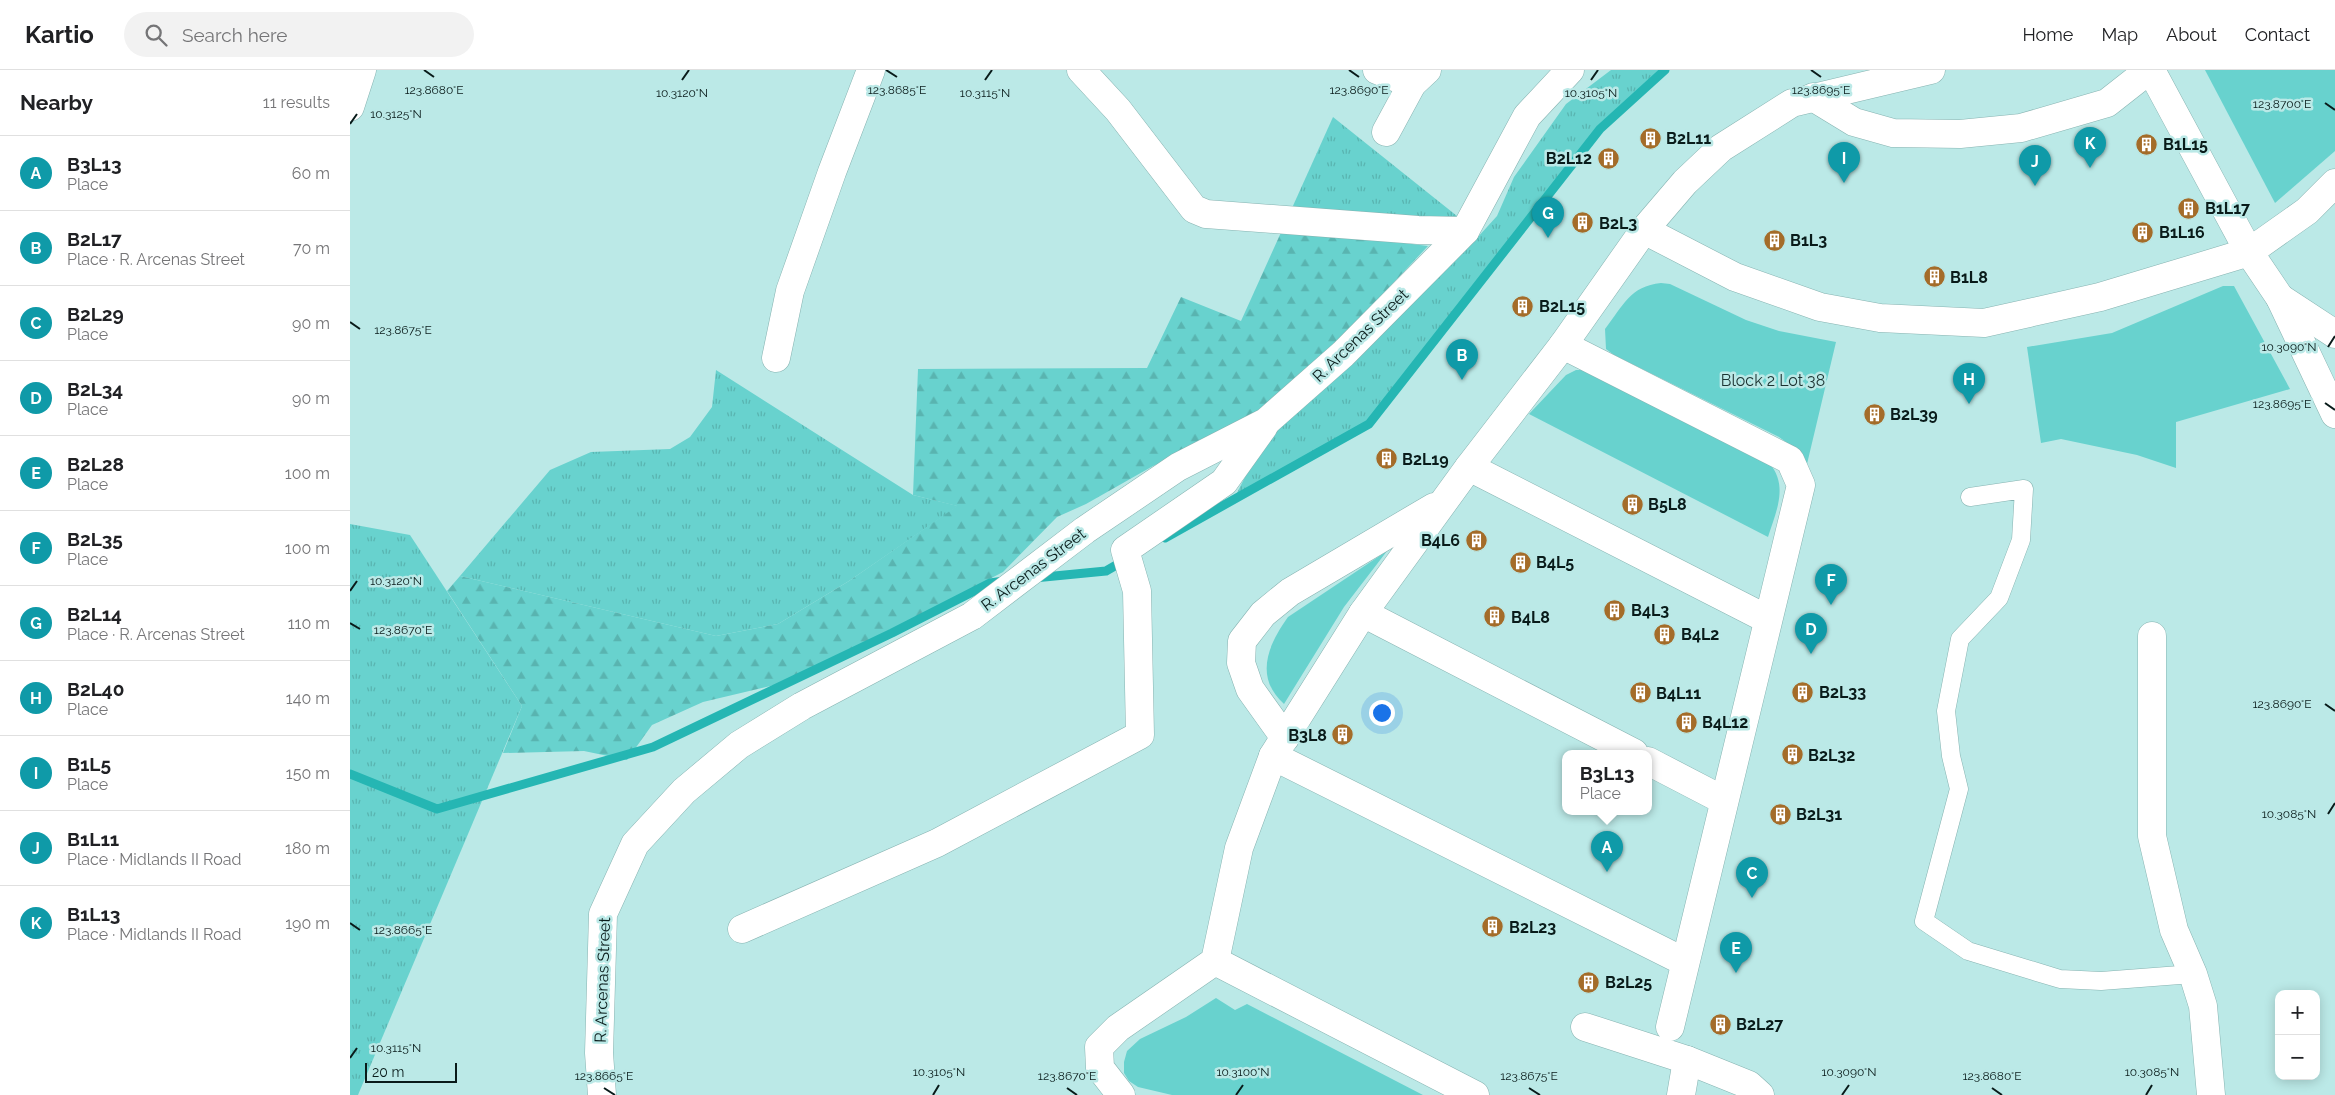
<!DOCTYPE html>
<html lang="en">
<head>
<meta charset="utf-8">
<style>
  body { margin:0; font-family:Raleway,sans-serif; background:#f2f2f2; color:#202124 }
  .controls { position:absolute; right:15px; bottom:15px; display:grid; overflow:hidden; border-radius:10px; box-shadow:0 2px 12px #0003 }
  .controls button { width:45px; height:45px; display:grid; place-items:center; padding:0; border:0; border-bottom:1px solid #e0e0e0; background:#fff; color:#202124; font:25px sans-serif }
  .scale { position:absolute; left:15px; bottom:12px; width:92px; box-sizing:border-box; padding-left:5px; border:2px solid #091b1a; border-top:0; font-size:14px; line-height:18px; white-space:nowrap; color:#091b1a; -webkit-text-stroke:4px #bbe9e7; paint-order:stroke }
  .you { position:absolute; left:1031px; top:642px; width:18px; height:18px; margin:-12px; border:4px solid #fff; border-radius:50%; background:#1a73e8; box-shadow:0 0 0 8px #1a73e833 }
  .badge { display:grid; place-items:center; width:32px; height:32px; border-radius:50%; background:#d93025; color:#fff; font-size:16px; font-weight:700 }
  .pin { position:absolute; translate:-50% -41px; filter:drop-shadow(0 1px 2px #0008) }
  .pin::after { content:''; position:absolute; top:26px; width:18px; height:15px; background:inherit; clip-path:polygon(0 0,100% 0,50% 100%) }
  .popup { position:absolute; left:1212px; top:680px; width:90px; height:65px; box-sizing:border-box; display:grid; place-content:center; border-radius:10px; background:#fff; filter:drop-shadow(0 1px 4px #0005); font-size:16px; white-space:nowrap; color:#757577 }
  .popup b { font-size:19px; color:#202124 }
  .popup::after { content:''; position:absolute; left:50%; top:100%; margin-left:-10px; border:10px solid transparent; border-top-color:#fff }
  .list { margin:0; padding:0; list-style:none }
  h2 { display:flex; justify-content:space-between; align-items:center; height:65px; margin:0; padding:0 20px; font-size:21px }
  h2 small { font-size:16px; font-weight:400; color:#757577 }
  .list li { display:grid; grid-template-columns:32px 1fr auto; gap:15px; align-items:center; box-sizing:border-box; height:75px; padding:0 20px; border-top:1px solid #e0e0e0 }
  .list b { display:block; font-size:19px; white-space:nowrap }
  .list p { margin:0; font-size:16px; white-space:nowrap; color:#757577 }
  .list em { font-size:16px; font-style:normal; color:#757577 }
  .icon { flex:none; width:28px; height:28px; fill:none; stroke:currentColor; stroke-width:2; stroke-linecap:round; stroke-linejoin:round }
  .map { position:relative; flex:none; width:1985px; height:1025px; overflow:hidden }
  header { display:flex; align-items:center; gap:30px; box-sizing:border-box; height:70px; padding:0 25px; background:#fff; border-bottom:1px solid #e0e0e0 }
  header strong { font-size:24px }
  nav { display:flex; gap:28px; margin-inline-start:auto; font-size:18px }
  .search { width:350px; height:45px; background:#f2f2f2; display:flex; align-items:center; gap:12px; box-sizing:border-box; padding:0 18px; border-radius:28px; color:#757577; font-size:19px }
  main { display:flex }
  aside { flex:1; background:#fff }
  .map>svg:first-child { display:block }
  .grass { fill:url(#grass-tufts) }
  .forest { fill:url(#forest-firs) }
  .park { fill:#68d2ce }
  .lines { fill:none; stroke-linecap:round; stroke-linejoin:round }
  .stream { stroke:#25b6b3; stroke-width:9 }
  .lane-casing { stroke:#86b3b1; stroke-width:19 }
  .street-casing { stroke:#86b3b1; stroke-width:29 }
  .lane { stroke:#fff; stroke-width:18 }
  .street { stroke:#fff; stroke-width:28 }
  .ticks { fill:none; stroke:#091b1a; stroke-width:2 }
  .labels { text-anchor:middle; stroke-width:5; stroke-linejoin:round; paint-order:stroke }
  .poi-label { font-size:16px; font-weight:bold; fill:#091b1a; stroke:#bbe9e7; text-anchor:start }
  .street-label { font-size:16px; fill:#091b1a; stroke:#bbe9e7 }
  .park-label { font-size:16px; fill:#1c3332; stroke:#bbe9e7 }
  .ticks-label { font-size:12px; text-anchor:middle; fill:#091b1a; stroke:#bbe9e7; stroke-width:5; stroke-linejoin:round; paint-order:stroke }
</style>
</head>
<body>
<header>
<strong>Kartio</strong>
<div class="search"><svg class="icon" aria-label="search" viewBox="0 0 24 24"><circle cx="10" cy="10" r="6"/><path d="M15 15l6 6"/></svg>Search here</div>
<nav><a>Home</a><a>Map</a><a>About</a><a>Contact</a></nav>
</header>
<main>
<aside>
<h2>Nearby<small>11 results</small></h2>
<ul class="list">
<li><span class="badge" style="background:#0f9aa8">A</span><div><b>B3L13</b><p>Place</p></div><em>60 m</em></li>
<li><span class="badge" style="background:#0f9aa8">B</span><div><b>B2L17</b><p>Place · R. Arcenas Street</p></div><em>70 m</em></li>
<li><span class="badge" style="background:#0f9aa8">C</span><div><b>B2L29</b><p>Place</p></div><em>90 m</em></li>
<li><span class="badge" style="background:#0f9aa8">D</span><div><b>B2L34</b><p>Place</p></div><em>90 m</em></li>
<li><span class="badge" style="background:#0f9aa8">E</span><div><b>B2L28</b><p>Place</p></div><em>100 m</em></li>
<li><span class="badge" style="background:#0f9aa8">F</span><div><b>B2L35</b><p>Place</p></div><em>100 m</em></li>
<li><span class="badge" style="background:#0f9aa8">G</span><div><b>B2L14</b><p>Place · R. Arcenas Street</p></div><em>110 m</em></li>
<li><span class="badge" style="background:#0f9aa8">H</span><div><b>B2L40</b><p>Place</p></div><em>140 m</em></li>
<li><span class="badge" style="background:#0f9aa8">I</span><div><b>B1L5</b><p>Place</p></div><em>150 m</em></li>
<li><span class="badge" style="background:#0f9aa8">J</span><div><b>B1L11</b><p>Place · Midlands II Road</p></div><em>180 m</em></li>
<li><span class="badge" style="background:#0f9aa8">K</span><div><b>B1L13</b><p>Place · Midlands II Road</p></div><em>190 m</em></li>
</ul>
</aside>
<div class="map">
<svg width="1985" height="1025" viewBox="0 0 1985 1025">
  <defs>
    <pattern id="grass-tufts" width="24" height="20" patternUnits="userSpaceOnUse" patternTransform="scale(1.25)"><rect width="24" height="20" fill="#68d2ce"/><path d="M3 7l-1-3M5 7V3M7 7l1-3M15 17l-1-3M17 17v-4M19 17l1-3" fill="none" stroke="#59b4b0"/></pattern>
    <pattern id="forest-firs" width="22" height="20" patternUnits="userSpaceOnUse" patternTransform="scale(1.25)"><rect width="22" height="20" fill="#68d2ce"/><path d="M5 1l3.5 6h-7zM16 11l3.5 6h-7z" fill="#59b4b0"/></pattern>
  </defs>
  <rect width="100%" height="100%" fill="#bbe9e7"/>
  <g class="grass">
    <path d="M1261,0H1315L1250,59L1019,354L884,429L916,365L1117,179L1147,146L1164,107L1216,34Z"/>
    <path d="M983,47L1107,146L1103,154L942,138Z"/>
    <path d="M366,300L563,425L608,436L499,511L428,554L366,566L110,506L200,400L241,382L320,379L340,367L362,337Z"/>
    <path d="M0,454L60,465L172,636L8,1025H0Z"/>
  </g>
  <path class="forest" d="M933,158L1078,176L998,261L909,343L851,375L803,396L736,434L707,447L653,502L549,556L433,613L353,632L302,655L277,690L234,681L153,683L172,636L97,521L110,506L366,566L428,554L499,511L607,436L563,425L568,299L797,298L831,227L891,251Z"/>
  <g class="park">
    <path d="M1855,0H1985V81L1925,133Z"/>
    <path d="M1311,213L1320,214L1396,250L1429,261L1486,272L1457,394L1447,380L1429,367L1264,285L1256,279L1255,259C1273,236 1280,216 1311,213Z"/>
    <path d="M1873,216H1884L1940,319L1826,352V398L1787,385L1711,369L1691,373L1677,277L1762,263Z"/>
    <path d="M1226,300H1236L1419,393C1439,415 1426,442 1418,467L1179,344L1216,305Z"/>
    <path d="M1037,481L994,537L934,634C904,607 918,575 938,547Z"/>
    <path d="M866,928L885,940L897,934L1073,1025H822L788,1017L779,1011L774,1003V992L777,981L790,969L836,947Z"/>
  </g>
  <g class="lines">
    <g class="stream">
      <path d="M815,468L1019,354L1250,59L1315,0"/>
      <path d="M684,508L756,501L775,490"/>
      <path d="M0,704L87,739L303,677L542,563L640,513L654,511"/>
    </g>
    <defs>
      <path id="lane" d="M1620,427L1674,419L1671,470L1649,528L1610,569L1596,641L1601,686L1609,719L1574,851L1618,881L1710,909L1751,911L1843,904"/>
      <g id="street">
        <path d="M731,0L768,40L844,139L856,144L1068,160L1115,161"/>
        <path d="M1027,0L1062,14"/>
        <path d="M1801,0L1899,182L1930,228L1985,344"/>
        <path d="M1463,27L1504,52L1543,63L1610,64L1671,58L1757,33L1799,0"/>
        <path d="M0,37L12,0"/>
        <path d="M1036,62L1062,14L1077,0"/>
        <path d="M1294,160L1385,207L1470,237L1530,248L1634,253L1750,227L1899,182L1957,141L1985,113"/>
        <path d="M1930,228L1985,264"/>
        <path d="M1213,275L1440,390L1451,415L1320,957"/>
        <path d="M426,288L440,221L482,102L521,0"/>
        <path d="M1119,397L1417,549"/>
        <path d="M1013,543L1284,683"/>
        <path d="M1802,566V766L1824,860L1843,904L1853,936L1861,1025"/>
        <path d="M935,668L900,619L891,593L892,571L913,544L940,522L1084,437"/>
        <path d="M923,686L1335,892"/>
        <path d="M1298,691L1373,730"/>
        <path d="M392,859L587,773L790,665L787,521L775,480L874,412L914,356"/>
        <path d="M865,891L1125,1025"/>
        <path d="M1235,957L1337,990L1399,1015L1410,1025"/>
        <path d="M252,1025L249,983L253,844L285,774L334,721L389,675L452,636L622,546L735,460L828,397L916,352L993,284L1115,161L1177,46L1220,0"/>
        <path d="M771,1025L750,998L749,977L768,958L865,891L889,778L923,686L1013,543L1119,397L1213,275L1294,160L1335,112L1371,78L1442,33L1581,0"/>
        <path d="M1331,1025L1337,990"/>
      </g>
    </defs>
    <use href="#lane" class="lane-casing"/>
    <use href="#street" class="street-casing"/>
    <use href="#lane" class="lane"/>
    <use href="#street" class="street"/>
  </g>
  <path class="ticks" d="M74,0L84,7M536,0L547,7M999,0L1009,7M1461,0L1471,7M332,10L339,0M635,10L642,0M1241,10L1248,0M1975,33L1985,40M0,54L7,44M0,252L10,259M1978,277L1985,266M1975,333L1985,340M0,521L7,511M0,553L10,559M1975,634L1985,641M1978,744L1985,733M0,853L10,860M0,988L7,978M254,1018L265,1025M717,1018L727,1025M1179,1018L1190,1025M1642,1018L1652,1025M583,1025L589,1015M886,1025L893,1015M1492,1025L1499,1015M1796,1025L1802,1015"/>
  <defs>
    <symbol id="building-disc" viewBox="-11 -11 22 22"><circle r="9.5" fill="#a46c29" stroke="#bbe9e7"/><path d="M-4-6H4V6H1V3H-1V6H-4ZM-2.5-4.3h1.7v1.8h-1.7ZM.8-4.3h1.7v1.8H.8ZM-2.5-1h1.7V.8h-1.7ZM.8-1h1.7V.8H.8Z" fill="#fff"/></symbol>
  </defs>
  <g fill-rule="evenodd">
    <use href="#building-disc" x="1288" y="56" width="25" height="25"/>
    <use href="#building-disc" x="1784" y="62" width="25" height="25"/>
    <use href="#building-disc" x="1246" y="76" width="25" height="25"/>
    <use href="#building-disc" x="1826" y="126" width="25" height="25"/>
    <use href="#building-disc" x="1220" y="140" width="25" height="25"/>
    <use href="#building-disc" x="1780" y="150" width="25" height="25"/>
    <use href="#building-disc" x="1412" y="158" width="25" height="25"/>
    <use href="#building-disc" x="1572" y="194" width="25" height="25"/>
    <use href="#building-disc" x="1160" y="224" width="25" height="25"/>
    <use href="#building-disc" x="1512" y="332" width="25" height="25"/>
    <use href="#building-disc" x="1024" y="376" width="25" height="25"/>
    <use href="#building-disc" x="1270" y="422" width="25" height="25"/>
    <use href="#building-disc" x="1114" y="458" width="25" height="25"/>
    <use href="#building-disc" x="1158" y="480" width="25" height="25"/>
    <use href="#building-disc" x="1252" y="528" width="25" height="25"/>
    <use href="#building-disc" x="1132" y="534" width="25" height="25"/>
    <use href="#building-disc" x="1302" y="552" width="25" height="25"/>
    <use href="#building-disc" x="1440" y="610" width="25" height="25"/>
    <use href="#building-disc" x="1278" y="610" width="25" height="25"/>
    <use href="#building-disc" x="1324" y="640" width="25" height="25"/>
    <use href="#building-disc" x="980" y="652" width="25" height="25"/>
    <use href="#building-disc" x="1430" y="672" width="25" height="25"/>
    <use href="#building-disc" x="1418" y="732" width="25" height="25"/>
    <use href="#building-disc" x="1130" y="844" width="25" height="25"/>
    <use href="#building-disc" x="1226" y="900" width="25" height="25"/>
    <use href="#building-disc" x="1358" y="942" width="25" height="25"/>
  </g>
  <g class="labels">
    <g class="poi-label">
      <text x="1316" y="74">B2L11</text>
      <text x="1813" y="80">B1L15</text>
      <text x="1242" y="94" text-anchor="end">B2L12</text>
      <text x="1855" y="144">B1L17</text>
      <text x="1249" y="159">B2L3</text>
      <text x="1809" y="168">B1L16</text>
      <text x="1440" y="176">B1L3</text>
      <text x="1600" y="213">B1L8</text>
      <text x="1189" y="242">B2L15</text>
      <text x="1540" y="350">B2L39</text>
      <text x="1052" y="395">B2L19</text>
      <text x="1298" y="440">B5L8</text>
      <text x="1110" y="476" text-anchor="end">B4L6</text>
      <text x="1186" y="498">B4L5</text>
      <text x="1281" y="546">B4L3</text>
      <text x="1161" y="553">B4L8</text>
      <text x="1331" y="570">B4L2</text>
      <text x="1469" y="628">B2L33</text>
      <text x="1306" y="629">B4L11</text>
      <text x="1352" y="658">B4L12</text>
      <text x="977" y="671" text-anchor="end">B3L8</text>
      <text x="1458" y="691">B2L32</text>
      <text x="1446" y="750">B2L31</text>
      <text x="1159" y="863">B2L23</text>
      <text x="1255" y="918">B2L25</text>
      <text x="1386" y="960">B2L27</text>
    </g>
    <g class="street-label">
      <text transform="translate(1010 265) rotate(-44)" y="6">R. Arcenas Street</text>
      <text transform="translate(683 499) rotate(-37)" y="6">R. Arcenas Street</text>
      <text transform="translate(252 910) rotate(-88)" y="6">R. Arcenas Street</text>
    </g>
    <g class="park-label">
      <text x="1423" y="316">Block 2 Lot 38</text>
    </g>
  </g>
  <g class="ticks-label">
    <text x="84" y="24">123.8680°E</text>
    <text x="547" y="24">123.8685°E</text>
    <text x="1009" y="24">123.8690°E</text>
    <text x="1471" y="24">123.8695°E</text>
    <text x="332" y="27">10.3120°N</text>
    <text x="635" y="27">10.3115°N</text>
    <text x="1241" y="27">10.3105°N</text>
    <text x="1932" y="38">123.8700°E</text>
    <text x="46" y="48">10.3125°N</text>
    <text x="53" y="264">123.8675°E</text>
    <text x="1939" y="281">10.3090°N</text>
    <text x="1932" y="338">123.8695°E</text>
    <text x="46" y="515">10.3120°N</text>
    <text x="53" y="564">123.8670°E</text>
    <text x="1932" y="638">123.8690°E</text>
    <text x="1939" y="748">10.3085°N</text>
    <text x="53" y="864">123.8665°E</text>
    <text x="46" y="982">10.3115°N</text>
    <text x="589" y="1006">10.3105°N</text>
    <text x="893" y="1006">10.3100°N</text>
    <text x="1499" y="1006">10.3090°N</text>
    <text x="1802" y="1006">10.3085°N</text>
    <text x="254" y="1010">123.8665°E</text>
    <text x="717" y="1010">123.8670°E</text>
    <text x="1179" y="1010">123.8675°E</text>
    <text x="1642" y="1010">123.8680°E</text>
  </g>
</svg>
<div class="controls">
<button>+</button>
<button>−</button>
</div>
<div class="scale">20 m</div>
<div class="you"></div>
<div class="pin badge" style="left:1257px;top:802px;background:#0f9aa8">A</div>
<div class="popup"><b>B3L13</b>Place</div>
<div class="pin badge" style="left:1112px;top:310px;background:#0f9aa8">B</div>
<div class="pin badge" style="left:1402px;top:828px;background:#0f9aa8">C</div>
<div class="pin badge" style="left:1461px;top:584px;background:#0f9aa8">D</div>
<div class="pin badge" style="left:1386px;top:903px;background:#0f9aa8">E</div>
<div class="pin badge" style="left:1481px;top:535px;background:#0f9aa8">F</div>
<div class="pin badge" style="left:1198px;top:168px;background:#0f9aa8">G</div>
<div class="pin badge" style="left:1619px;top:334px;background:#0f9aa8">H</div>
<div class="pin badge" style="left:1494px;top:113px;background:#0f9aa8">I</div>
<div class="pin badge" style="left:1685px;top:116px;background:#0f9aa8">J</div>
<div class="pin badge" style="left:1740px;top:98px;background:#0f9aa8">K</div>
</div>
</main>
</body>
</html>
